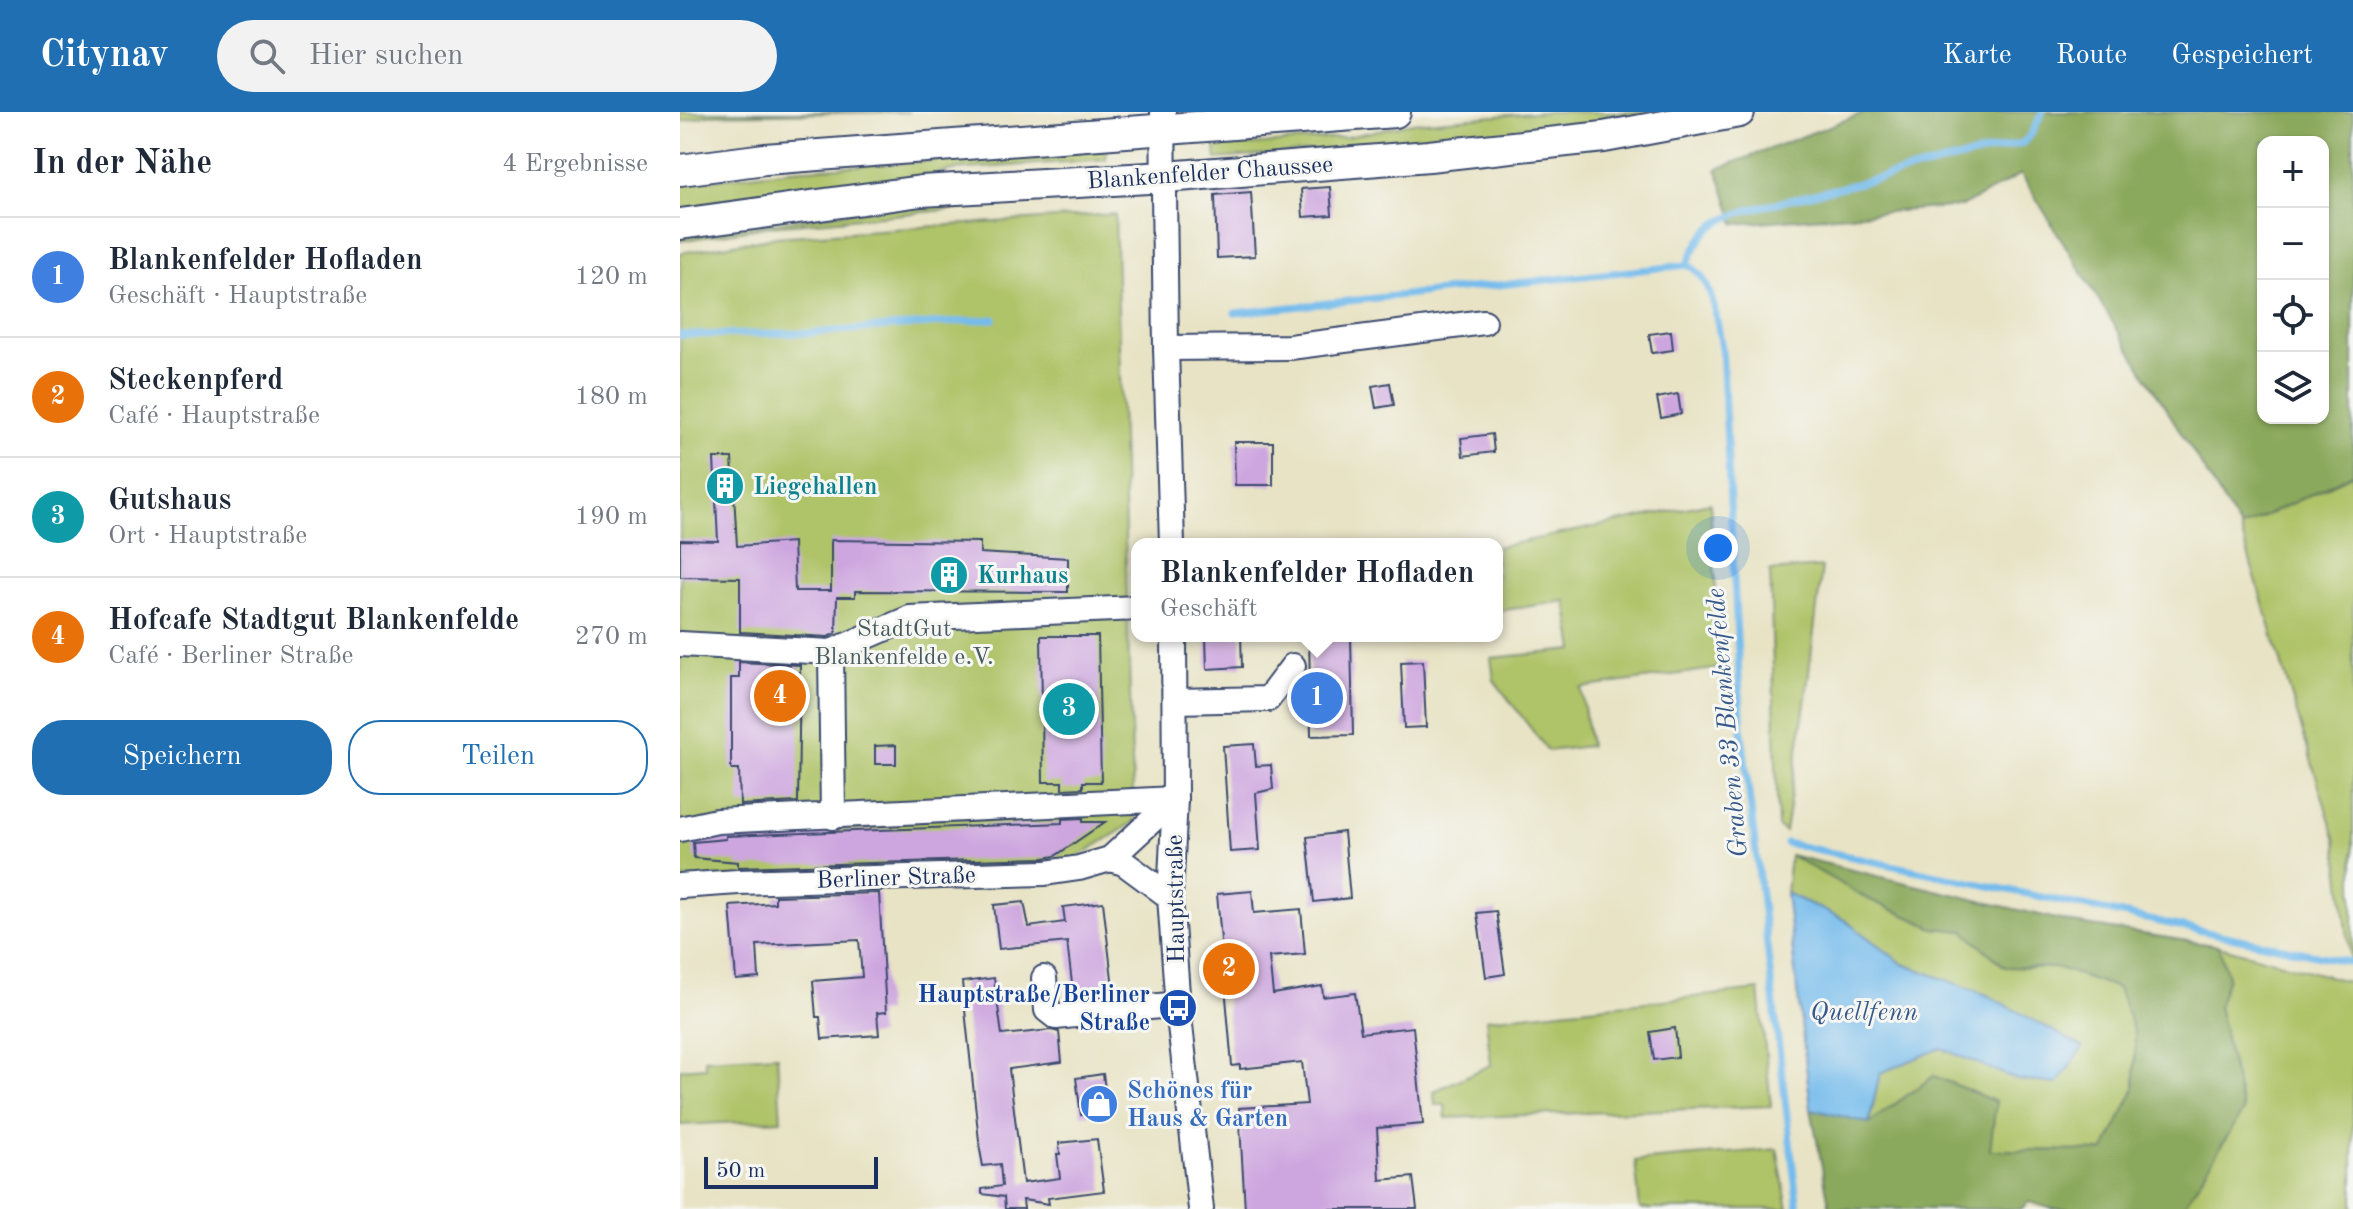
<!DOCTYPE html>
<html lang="de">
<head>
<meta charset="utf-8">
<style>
  body { margin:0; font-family:"Old Standard TT",serif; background:#f2f2f3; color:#1f2937 }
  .controls { position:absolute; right:24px; top:24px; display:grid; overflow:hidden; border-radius:16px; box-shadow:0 2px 6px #0004 }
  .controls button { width:72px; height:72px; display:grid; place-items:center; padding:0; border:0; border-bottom:2px solid #e0e1e3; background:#fff; color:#1f2937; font:40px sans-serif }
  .scale { position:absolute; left:24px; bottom:20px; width:174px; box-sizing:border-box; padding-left:8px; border:4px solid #1b2f5e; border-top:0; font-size:22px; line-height:28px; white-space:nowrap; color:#1b2f5e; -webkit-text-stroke:6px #f6f6f2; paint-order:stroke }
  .you { position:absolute; left:1038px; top:436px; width:28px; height:28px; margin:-20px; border:6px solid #fff; border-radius:50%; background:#1a73e8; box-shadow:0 0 0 12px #1a73e833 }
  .badge { display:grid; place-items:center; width:52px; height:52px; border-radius:50%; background:#1f6fb2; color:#fff; font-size:26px; font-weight:700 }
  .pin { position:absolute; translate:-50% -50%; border:4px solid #fff; box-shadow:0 2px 8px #0006 }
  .popup { position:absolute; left:451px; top:426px; width:372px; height:104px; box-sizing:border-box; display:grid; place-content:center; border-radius:16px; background:#fff; filter:drop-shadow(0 2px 6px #0005); font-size:26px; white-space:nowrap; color:#747a83 }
  .popup b { font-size:30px; color:#1f2937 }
  .popup::after { content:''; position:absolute; left:50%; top:100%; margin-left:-16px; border:16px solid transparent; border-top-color:#fff }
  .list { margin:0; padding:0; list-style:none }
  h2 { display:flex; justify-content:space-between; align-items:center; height:104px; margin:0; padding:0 32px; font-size:34px }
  h2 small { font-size:26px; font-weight:400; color:#747a83 }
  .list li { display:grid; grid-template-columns:52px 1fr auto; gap:24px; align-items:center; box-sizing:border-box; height:120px; padding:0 32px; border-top:2px solid #e0e1e3 }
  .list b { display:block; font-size:30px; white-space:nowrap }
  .list p { margin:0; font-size:26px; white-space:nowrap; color:#747a83 }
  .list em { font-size:26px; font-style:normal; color:#747a83 }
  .actions { display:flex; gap:16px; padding:24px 32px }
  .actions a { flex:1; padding:18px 0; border:2px solid #1f6fb2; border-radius:32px; text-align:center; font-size:28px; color:#1f6fb2 }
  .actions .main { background:#1f6fb2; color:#fff }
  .icon { flex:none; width:44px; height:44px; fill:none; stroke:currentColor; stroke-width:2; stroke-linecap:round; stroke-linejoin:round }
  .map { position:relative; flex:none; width:1673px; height:1097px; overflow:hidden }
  header { display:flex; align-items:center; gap:48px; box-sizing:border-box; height:112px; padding:0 40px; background:#1f6fb2; color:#fff }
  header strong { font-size:38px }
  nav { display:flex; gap:44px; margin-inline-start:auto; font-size:28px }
  .search { width:560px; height:72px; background:#f2f2f3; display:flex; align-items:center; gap:20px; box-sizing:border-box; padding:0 28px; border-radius:44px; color:#747a83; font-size:30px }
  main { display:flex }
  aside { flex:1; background:#fff }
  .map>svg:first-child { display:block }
  .green { fill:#afc367; stroke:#657962; stroke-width:2 }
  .forest { fill:#8ba95c; stroke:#536c5d; stroke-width:2; fill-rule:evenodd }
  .water { fill:#74bbec; stroke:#4875a5; stroke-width:2 }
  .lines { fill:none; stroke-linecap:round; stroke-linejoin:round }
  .stream { stroke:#74bbec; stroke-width:7 }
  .building { fill:#cda6df }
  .minor-casing { stroke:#3a4a6d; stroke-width:28 }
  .major-casing { stroke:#3a4a6d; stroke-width:34 }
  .minor { stroke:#fff; stroke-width:24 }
  .major { stroke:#fff; stroke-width:30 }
  .labels { text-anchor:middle; stroke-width:6; stroke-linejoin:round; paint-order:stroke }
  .street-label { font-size:24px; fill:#1b2f5e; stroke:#f6f6f2 }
  .culture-label { font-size:24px; font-weight:bold; fill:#0d838f; stroke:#f6f6f2; text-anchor:start }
  .park-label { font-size:24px; fill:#475b61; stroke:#f6f6f2 }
  .transit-label { font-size:24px; font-weight:bold; fill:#164399; stroke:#f6f6f2; text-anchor:end }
  .shop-label { font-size:24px; font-weight:bold; fill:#366cbe; stroke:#f6f6f2; text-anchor:start }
  .water-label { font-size:26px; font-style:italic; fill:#365989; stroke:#f6f6f2 }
</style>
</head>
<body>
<header>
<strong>Citynav</strong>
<div class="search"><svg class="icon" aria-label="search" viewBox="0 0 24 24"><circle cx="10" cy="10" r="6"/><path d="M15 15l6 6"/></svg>Hier suchen</div>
<nav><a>Karte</a><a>Route</a><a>Gespeichert</a></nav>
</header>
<main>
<aside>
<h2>In der Nähe<small>4 Ergebnisse</small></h2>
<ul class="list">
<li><span class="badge" style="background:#3f7fe0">1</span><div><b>Blankenfelder Hofladen</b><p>Geschäft · Hauptstraße</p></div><em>120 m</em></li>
<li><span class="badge" style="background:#e8710a">2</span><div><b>Steckenpferd</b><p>Café · Hauptstraße</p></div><em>180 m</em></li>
<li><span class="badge" style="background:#0f9aa8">3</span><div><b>Gutshaus</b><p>Ort · Hauptstraße</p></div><em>190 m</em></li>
<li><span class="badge" style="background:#e8710a">4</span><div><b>Hofcafe Stadtgut Blankenfelde</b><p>Café · Berliner Straße</p></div><em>270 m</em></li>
</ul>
<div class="actions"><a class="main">Speichern</a><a>Teilen</a></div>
</aside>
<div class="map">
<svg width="1673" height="1097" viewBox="0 0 1673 1097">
  <rect width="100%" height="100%" fill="#f6f6f2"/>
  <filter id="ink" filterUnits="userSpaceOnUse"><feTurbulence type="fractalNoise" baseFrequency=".0125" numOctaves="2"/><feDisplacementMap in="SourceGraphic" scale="16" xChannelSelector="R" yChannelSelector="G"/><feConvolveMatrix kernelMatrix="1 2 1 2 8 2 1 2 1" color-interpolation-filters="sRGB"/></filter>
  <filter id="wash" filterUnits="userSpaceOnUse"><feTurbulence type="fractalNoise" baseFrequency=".006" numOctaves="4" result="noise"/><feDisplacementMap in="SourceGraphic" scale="32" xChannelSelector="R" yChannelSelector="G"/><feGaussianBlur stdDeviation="1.8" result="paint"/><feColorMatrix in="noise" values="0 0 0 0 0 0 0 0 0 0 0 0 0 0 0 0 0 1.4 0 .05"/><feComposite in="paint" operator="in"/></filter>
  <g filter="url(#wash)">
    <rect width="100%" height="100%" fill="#e8e3c5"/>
    <g class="green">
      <path d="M0,0H229L28,3L0,10Z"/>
      <path d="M865,0H1001L892,18L536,47L535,36L667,25L732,11Z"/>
      <path d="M427,38L426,47L272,58L233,68L0,100V72L110,58Z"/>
      <path d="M308,89L309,94L91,114L0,129V124L179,99Z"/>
      <path d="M435,102L454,710L388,751L0,767V141L96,125Z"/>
      <path d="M1673,362V867L1656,729L1560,416Z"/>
      <path d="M1030,391L1041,556L901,576L910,634L868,639L814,568L811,546L894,538L886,489L817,499V435Z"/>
      <path d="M1142,455L1125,592L1105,720L1098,715L1090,459Z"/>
      <path d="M1110,743L1188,786L1254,816L1284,819L1325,855L1379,856L1438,876L1455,922V977L1424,1039L1310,1038L1254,964L1189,1011L1200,961L1261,936L1338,968L1307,883L1223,852L1163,807L1106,781Z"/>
      <path d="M1539,834L1673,871V1097H1502L1563,999L1538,894L1548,865Z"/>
      <path d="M1079,878L1091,994L766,1006L765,993H755L754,979L811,953L806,907Z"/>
      <path d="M97,943L101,1008L0,1013V957L25,955V947Z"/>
      <path d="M1097,1037L1108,1097H960L955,1049Z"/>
    </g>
    <g class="forest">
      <path d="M1186,0H1673V362L1560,416L1341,62L1283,94L1055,112L1037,57ZM1583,30H1643V306H1583Z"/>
      <path d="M1110,743L1393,811L1539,834L1548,865L1538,895L1563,999L1502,1097H1373L1349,1090L1341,1097H1150L1131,997L1189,1011L1254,964L1316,990L1310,1038L1424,1039L1455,977V923L1438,876L1379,856L1325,855L1284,819L1254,816L1188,787Z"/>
    </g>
    <path class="water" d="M1106,781L1163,807L1223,852L1307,883L1403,935L1377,972L1338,968L1261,936L1200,961L1189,1011L1131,997Z"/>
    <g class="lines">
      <g class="stream">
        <path d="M1007,153C1023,117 1030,112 1068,98L1343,31L1352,21L1362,1"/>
        <path d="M555,201L1007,153C1034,164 1036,209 1042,235L1062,621L1118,1097"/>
        <path d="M0,223L131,221L314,207"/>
        <path d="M1106,731L1673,851"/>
      </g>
    </g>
    <g id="blocks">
      <g class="building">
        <path d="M650,75L652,103L623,105L621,77Z"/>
        <path d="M571,80L575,144L537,146L535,83Z"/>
        <path d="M991,219L993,238L972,241L969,222Z"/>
        <path d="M710,271L714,293L696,296L692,274Z"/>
        <path d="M998,282L1001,302L981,306L977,286Z"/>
        <path d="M812,322L814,340L783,344L781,326Z"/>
        <path d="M554,330H593V373H555Z"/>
        <path d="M34,346H52L57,434L113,430L115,479H151V428L300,430V441L388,446V480L175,479V485H157L156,521L148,525L60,520V466L0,465V428L38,429Z"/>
        <path d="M361,524H418L421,670H403V676L382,677V670H363Z"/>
        <path d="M526,524H561L562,555L527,557Z"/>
        <path d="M629,524H671L673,623L631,624Z"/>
        <path d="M743,549L746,615L724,616L721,550Z"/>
        <path d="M59,550L120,553L118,690L60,693L59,657H51V566H59Z"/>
        <path d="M574,632L576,654L591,653L593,677L576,681L580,738L550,740L543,634Z"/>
        <path d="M216,633V652H195V634Z"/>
        <path d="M403,706V710H425L375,744L364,746L58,755V750L14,746L13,730L46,727V724L382,711V707Z"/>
        <path d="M664,720L670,786L634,790L627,725Z"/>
        <path d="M572,779L574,801L621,797L625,842L589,845L593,882L642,874L643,885L675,881L681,921L733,915L743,1012L697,1016L700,1068L733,1065L737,1097H565L559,996L627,992L622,950L560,957V953L552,954L537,782Z"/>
        <path d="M199,781L206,900L197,901L199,923L142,927L140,905H136L133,869L182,865L179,828L77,833L79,866L56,868L50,794L95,791V784Z"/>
        <path d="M344,790L349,815L385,810L383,795L423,790L434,884L394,888L387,830L319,837L314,793Z"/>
        <path d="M816,799L825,862L806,865L797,801Z"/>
        <path d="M314,866L322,923L371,918L379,920L382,950L329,957L343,1071L380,1066L377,1042H380L379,1031L417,1027L424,1079L368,1086L369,1092L343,1088L344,1097H325L324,1085L302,1082V1077L322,1074L320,1052L303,1054L300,1038L282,870Z"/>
        <path d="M995,916L998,945L974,948L970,920Z"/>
        <path d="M423,962L428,999L401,1003L396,966Z"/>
      </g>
    </g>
  </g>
  <g filter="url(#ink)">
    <use href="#blocks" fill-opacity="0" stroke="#3a4a6d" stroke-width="2"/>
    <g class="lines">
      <defs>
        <g id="minor">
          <path d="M483,0L486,236L492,432"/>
          <path d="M486,236L610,235L804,210"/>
          <path d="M494,524L495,687L490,785L498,896L521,1097"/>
          <path d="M0,532L151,540L230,506L457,496"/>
          <path d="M151,540L153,705"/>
          <path d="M495,589L588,587L613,554"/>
          <path d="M0,717L37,709L495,687"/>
          <path d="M430,747L444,751L490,785"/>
          <path d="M0,774L58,770L365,761L399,756L430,747L495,687"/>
          <path d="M364,866L367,898L376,905L498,892"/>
        </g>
        <g id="major">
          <path d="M0,58L85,47L715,0"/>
          <path d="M0,112L241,79L486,65L749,44L924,25L1059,0"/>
        </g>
      </defs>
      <use href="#minor" class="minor-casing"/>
      <use href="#major" class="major-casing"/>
      <use href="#minor" class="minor"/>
      <use href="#major" class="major"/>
    </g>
  </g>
  <defs>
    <symbol id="building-disc" viewBox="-11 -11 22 22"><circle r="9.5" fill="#0f9aa8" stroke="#f6f6f2"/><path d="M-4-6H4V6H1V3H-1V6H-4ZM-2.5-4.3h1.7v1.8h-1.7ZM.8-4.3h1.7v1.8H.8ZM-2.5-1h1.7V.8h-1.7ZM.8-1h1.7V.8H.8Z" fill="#fff"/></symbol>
    <symbol id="bus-disc" viewBox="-11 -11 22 22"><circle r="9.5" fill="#1a4fb4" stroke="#f6f6f2"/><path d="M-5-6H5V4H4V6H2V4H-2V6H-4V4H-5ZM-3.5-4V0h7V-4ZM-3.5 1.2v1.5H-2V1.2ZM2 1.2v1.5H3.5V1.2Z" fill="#fff"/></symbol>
    <symbol id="shop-disc" viewBox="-11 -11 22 22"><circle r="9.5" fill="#3f7fe0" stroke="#f6f6f2"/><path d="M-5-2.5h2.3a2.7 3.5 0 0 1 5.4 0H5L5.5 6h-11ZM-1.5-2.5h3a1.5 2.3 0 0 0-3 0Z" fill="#fff"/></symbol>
  </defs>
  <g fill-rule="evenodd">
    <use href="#building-disc" x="23" y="352" width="44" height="44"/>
    <use href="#building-disc" x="247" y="441" width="44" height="44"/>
    <use href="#bus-disc" x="476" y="874" width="44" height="44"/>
    <use href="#shop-disc" x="397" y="970" width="44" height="44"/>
  </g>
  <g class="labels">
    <g class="street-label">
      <text transform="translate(530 60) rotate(-4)" y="8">Blankenfelder Chaussee</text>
      <text transform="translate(216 765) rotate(-2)" y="8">Berliner Straße</text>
      <text transform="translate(495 787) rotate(-91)" y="8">Hauptstraße</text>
    </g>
    <g class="culture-label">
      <text x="73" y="382">Liegehallen</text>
      <text x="297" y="471">Kurhaus</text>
    </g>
    <g class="park-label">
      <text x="224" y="524">StadtGut<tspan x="224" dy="28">Blankenfelde e.V.</tspan></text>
    </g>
    <g class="transit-label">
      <text x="470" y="890">Hauptstraße/Berliner<tspan x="470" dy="28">Straße</tspan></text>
    </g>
    <g class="shop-label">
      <text x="447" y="986">Schönes für<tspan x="447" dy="28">Haus &amp; Garten</tspan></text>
    </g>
    <g class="water-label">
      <text transform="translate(1046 611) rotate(-95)" y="9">Graben 33 Blankenfelde</text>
      <text x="1184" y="908">Quellfenn</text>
    </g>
  </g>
</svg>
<div class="controls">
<button>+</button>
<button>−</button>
<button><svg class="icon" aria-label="locate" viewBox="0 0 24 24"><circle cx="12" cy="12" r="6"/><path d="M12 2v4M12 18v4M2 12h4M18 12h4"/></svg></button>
<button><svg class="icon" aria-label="layers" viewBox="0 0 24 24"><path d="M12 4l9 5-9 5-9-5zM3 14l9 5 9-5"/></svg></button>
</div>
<div class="scale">50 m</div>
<div class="you"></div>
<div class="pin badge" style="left:637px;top:586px;background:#3f7fe0">1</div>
<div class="popup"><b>Blankenfelder Hofladen</b>Geschäft</div>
<div class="pin badge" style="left:549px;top:857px;background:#e8710a">2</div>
<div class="pin badge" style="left:389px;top:597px;background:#0f9aa8">3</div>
<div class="pin badge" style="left:100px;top:584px;background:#e8710a">4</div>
</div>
</main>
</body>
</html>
